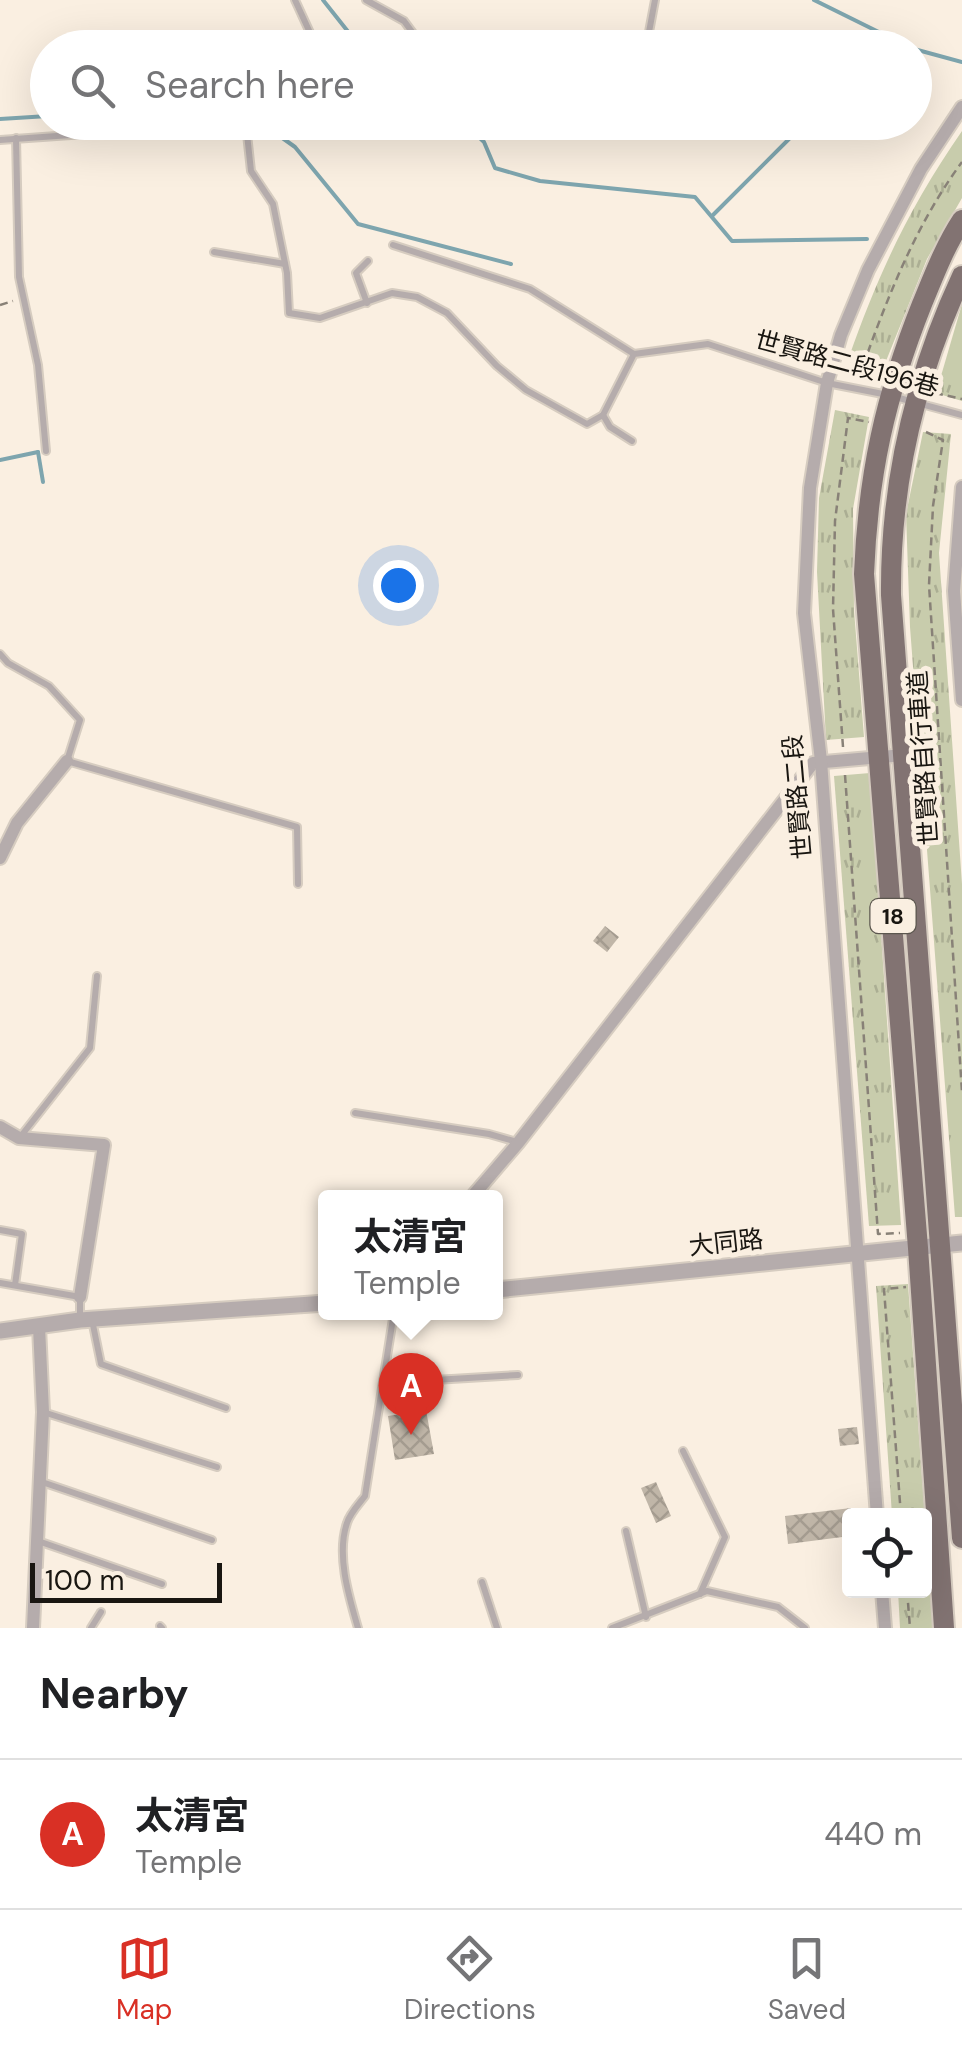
<!DOCTYPE html>
<html lang="en">
<head>
<meta charset="utf-8">
<style>
  body { margin:0; font-family:"DM Sans","Noto Sans TC",sans-serif; background:#f6f6f6; color:#202124 }
  .controls { position:absolute; right:30px; bottom:30px; display:grid; overflow:hidden; border-radius:10px; box-shadow:0 10px 40px #0002 }
  .controls button { width:90px; height:90px; display:grid; place-items:center; padding:0; border:0; border-bottom:2px solid #e0e0e0; background:#fff; color:#202124; font:50px sans-serif }
  .scale { position:absolute; left:30px; bottom:25px; width:192px; box-sizing:border-box; padding-left:10px; border:5px solid #191611; border-top:0; font-size:28px; line-height:35px; white-space:nowrap; color:#191611; -webkit-text-stroke:8px #faefe1; paint-order:stroke }
  .you { position:absolute; left:398px; top:585px; width:35px; height:35px; margin:-25px; border:8px solid #fff; border-radius:50%; background:#1a73e8; box-shadow:0 0 0 15px #1a73e833 }
  .badge { display:grid; place-items:center; width:65px; height:65px; border-radius:50%; background:#d93025; color:#fff; font-size:32px; font-weight:700 }
  .pin { position:absolute; translate:-50% -82px; filter:drop-shadow(0 2px 5px #0008) }
  .pin::after { content:''; position:absolute; top:52px; width:35px; height:30px; background:inherit; clip-path:polygon(0 0,100% 0,50% 100%) }
  .popup { position:absolute; left:318px; top:1190px; width:185px; height:130px; box-sizing:border-box; display:grid; place-content:center; border-radius:10px; background:#fff; filter:drop-shadow(0 2px 8px #0005); font-size:32px; white-space:nowrap; color:#757577 }
  .popup b { font-size:38px; color:#202124 }
  .popup::after { content:''; position:absolute; left:50%; top:100%; margin-left:-20px; border:20px solid transparent; border-top-color:#fff }
  .list { margin:0; padding:0; list-style:none }
  h2 { display:flex; justify-content:space-between; align-items:center; height:130px; margin:0; padding:0 40px; font-size:42px }
  h2 small { font-size:32px; font-weight:400; color:#757577 }
  .list li { display:grid; grid-template-columns:65px 1fr auto; gap:30px; align-items:center; box-sizing:border-box; height:150px; padding:0 40px; border-top:2px solid #e0e0e0 }
  .list b { display:block; font-size:38px; white-space:nowrap }
  .list p { margin:0; font-size:32px; white-space:nowrap; color:#757577 }
  .list em { font-size:32px; font-style:normal; color:#757577 }
  .icon { flex:none; width:55px; height:55px; fill:none; stroke:currentColor; stroke-width:2; stroke-linecap:round; stroke-linejoin:round }
  .map { position:relative; flex:none; width:962px; height:1628px; overflow:hidden }
  .search { position:absolute; background:#fff; box-shadow:0 10px 40px #0002; left:30px; right:30px; top:30px; height:110px; display:flex; align-items:center; gap:25px; box-sizing:border-box; padding:0 35px; border-radius:55px; color:#757577; font-size:38px }
  .sheet { height:280px; background:#fff }
  nav { display:flex; justify-content:space-around; align-items:center; box-sizing:border-box; height:140px; border-top:2px solid #e0e0e0; background:#fff; font-size:28px; color:#757577 }
  nav a { display:grid; justify-items:center; gap:5px }
  nav .on { color:#d93025 }
  .map>svg:first-child { display:block }
  .grass { fill:url(#grass-tufts) }
  .lines { fill:none; stroke-linecap:round; stroke-linejoin:round }
  .stream { stroke:#7ea5ae; stroke-width:4 }
  .building { fill:url(#building-cross-hatch) }
  .service-casing { stroke:#d6ccc0; stroke-width:10 }
  .minor-casing { stroke:#d6ccc0; stroke-width:16 }
  .tertiary-casing { stroke:#d6ccc0; stroke-width:19 }
  .primary-casing { stroke:#d6ccc0; stroke-width:24 }
  .path { stroke:#888177; stroke-width:2.5; stroke-dasharray:8 5; stroke-linecap:butt }
  .service { stroke:#b5acac; stroke-width:6 }
  .minor { stroke:#b5acac; stroke-width:12 }
  .tertiary { stroke:#b5acac; stroke-width:15 }
  .primary { stroke:#827372; stroke-width:20 }
  .labels { text-anchor:middle; stroke-width:10; stroke-linejoin:round; paint-order:stroke }
  .shield { fill:#faefe1; stroke:#5c574f; stroke-width:2.5 }
  .shield-label { font-size:22px; font-weight:bold; fill:#191611 }
  .street-label { font-size:25px; fill:#191611; stroke:#faefe1 }
</style>
</head>
<body>
<div class="map">
<svg width="962" height="1628" viewBox="0 0 962 1628">
  <defs>
    <pattern id="grass-tufts" width="24" height="20" patternUnits="userSpaceOnUse" patternTransform="scale(2.5)"><rect width="24" height="20" fill="#c8ccac"/><path d="M3 7l-1-3M5 7V3M7 7l1-3M15 17l-1-3M17 17v-4M19 17l1-3" fill="none" stroke="#abae93"/></pattern>
    <pattern id="building-cross-hatch" width="8" height="8" patternUnits="userSpaceOnUse" patternTransform="scale(2.5)"><rect width="8" height="8" fill="#c0b6a8"/><path d="M0 0l8 8M0 8l8-8" fill="none" stroke="#a49c90"/></pattern>
  </defs>
  <rect width="100%" height="100%" fill="#faefe1"/>
  <g class="grass">
    <path d="M962,131V198L927,259L884,366L875,375L853,369L849,357C879,272 910,206 962,131Z"/>
    <path d="M962,304V401L936,393Z"/>
    <path d="M835,410L869,417L853,509L854,610L864,737L826,740L817,572L819,498Z"/>
    <path d="M923,432L951,434L939,553L962,884V1217H955L910,627L906,514Z"/>
    <path d="M870,773L901,1225L869,1226L834,776Z"/>
    <path d="M908,1284L933,1628H900L898,1591L924,1590V1516L892,1515L876,1286Z"/>
  </g>
  <g class="lines">
    <g class="stream">
      <path d="M323,0L361,48"/>
      <path d="M814,0L911,48"/>
      <path d="M914,49L962,62"/>
      <path d="M0,119L48,116"/>
      <path d="M271,122L274,132L295,147L358,224L511,264"/>
      <path d="M463,122L484,142L495,168L540,181L695,197L732,241L867,239"/>
      <path d="M713,215L798,130"/>
      <path d="M38,452L43,482"/>
      <path d="M0,460L38,452"/>
    </g>
  </g>
  <g class="building">
    <path d="M605,926L619,937L607,952L593,941Z"/>
    <path d="M426,1410L434,1454L395,1460L388,1416Z"/>
    <path d="M857,1427L859,1444L840,1446L838,1429Z"/>
    <path d="M656,1482L671,1516L656,1523L641,1488Z"/>
    <path d="M851,1508L850,1536L788,1544L785,1516Z"/>
  </g>
  <g class="lines">
    <defs>
      <g id="service">
        <path d="M295,0L317,48"/>
        <path d="M366,0L404,21L424,48"/>
        <path d="M646,48L655,0"/>
        <path d="M246,125L251,171L273,204L287,273L289,313L320,318L392,293L417,297L447,313L497,366L526,390L587,424L603,415L634,354L708,344L827,383L888,395L962,415"/>
        <path d="M16,138L19,277L38,365L46,451"/>
        <path d="M0,140L255,122"/>
        <path d="M393,245L530,289L634,354"/>
        <path d="M214,252L285,264"/>
        <path d="M367,303L356,273L368,261"/>
        <path d="M603,415L610,427L632,441"/>
        <path d="M0,654L8,663L49,686L80,720L67,761L297,827L298,884"/>
        <path d="M355,1113L489,1134L517,1142"/>
        <path d="M21,1136L90,1048L97,976"/>
        <path d="M0,1230L22,1234L15,1285"/>
        <path d="M0,1283L80,1297V1318"/>
        <path d="M92,1320L101,1364L226,1408"/>
        <path d="M384,1383L518,1375"/>
        <path d="M43,1412L217,1467"/>
        <path d="M683,1451L725,1537L700,1594"/>
        <path d="M42,1482L212,1540"/>
        <path d="M626,1531L646,1617"/>
        <path d="M38,1541L162,1584"/>
        <path d="M482,1582L497,1628"/>
        <path d="M160,1626L162,1628"/>
        <path d="M91,1628L101,1612"/>
        <path d="M358,1628C349,1597 336,1555 347,1523C350,1513 359,1504 365,1496L394,1312"/>
        <path d="M612,1628L707,1591L778,1607L805,1628"/>
      </g>
      <g id="minor">
        <path d="M962,487L954,591L962,700"/>
        <path d="M0,858L17,823L67,761"/>
        <path d="M0,1127L19,1138L104,1145L80,1297"/>
        <path d="M471,1198L518,1143L813,763L904,755"/>
        <path d="M877,1516L821,761L804,613L810,488L827,383L841,335L868,270L921,169L962,107"/>
        <path d="M882,1590L885,1628"/>
        <path d="M33,1628L43,1412L39,1327"/>
      </g>
      <g id="tertiary">
        <path d="M496,1290L962,1243"/>
        <path d="M0,1331L80,1320L326,1303"/>
      </g>
      <g id="primary">
        <path d="M962,276C915,377 890,483 891,595L962,1538"/>
        <path d="M944,1628L918,1248L864,574C868,474 885,397 922,304C934,275 945,246 962,220"/>
      </g>
    </defs>
    <use href="#service" class="service-casing"/>
    <use href="#minor" class="minor-casing"/>
    <use href="#tertiary" class="tertiary-casing"/>
    <use href="#primary" class="primary-casing"/>
    <g class="path">
      <path d="M0,305L13,301"/>
      <path d="M859,377C886,301 914,227 962,162"/>
      <path d="M935,393L962,399"/>
      <path d="M926,432L943,440L933,506L929,585L962,1092"/>
      <path d="M843,747L833,609L835,521L848,418L869,422"/>
      <path d="M845,775L878,1234L900,1233"/>
      <path d="M901,1516L884,1289L906,1287"/>
      <path d="M907,1590L910,1628"/>
    </g>
    <use href="#service" class="service"/>
    <use href="#minor" class="minor"/>
    <use href="#tertiary" class="tertiary"/>
    <use href="#primary" class="primary"/>
  </g>
  <g class="labels">
    <rect class="shield" x="870.5" y="899" width="45" height="34" rx="8"/>
    <g class="shield-label">
      <text x="893" y="924">18</text>
    </g>
    <g class="street-label">
      <text transform="translate(847 363) rotate(15)" y="9">世賢路二段196巷</text>
      <text transform="translate(923 758) rotate(-94)" y="9">世賢路自行車道</text>
      <text transform="translate(797 797) rotate(-95)" y="9">世賢路二段</text>
      <text transform="translate(726 1242) rotate(-6)" y="9">大同路</text>
    </g>
  </g>
</svg>
<div class="controls">
<button><svg class="icon" aria-label="locate" viewBox="0 0 24 24"><circle cx="12" cy="12" r="6"/><path d="M12 2v4M12 18v4M2 12h4M18 12h4"/></svg></button>
</div>
<div class="scale">100 m</div>
<div class="you"></div>
<div class="pin badge" style="left:411px;top:1435px">A</div>
<div class="popup"><b>太清宮</b>Temple</div>
<div class="search"><svg class="icon" aria-label="search" viewBox="0 0 24 24"><circle cx="10" cy="10" r="6"/><path d="M15 15l6 6"/></svg>Search here</div>
</div>
<section class="sheet">
<h2>Nearby<small></small></h2>
<ul class="list">
<li><span class="badge">A</span><div><b>太清宮</b><p>Temple</p></div><em>440 m</em></li>
</ul>
</section>
<nav>
<a class="on"><svg class="icon" aria-label="map" viewBox="0 0 24 24"><path d="M3 6l6-2 6 2 6-2v14l-6 2-6-2-6 2zM9 4v14M15 6v14"/></svg>Map</a>
<a><svg class="icon" aria-label="directions" viewBox="0 0 24 24"><path d="M12 3l9 9-9 9-9-9zM9 14v-3h6M13 9l2 2-2 2"/></svg>Directions</a>
<a><svg class="icon" aria-label="saved" viewBox="0 0 24 24"><path d="M7 4h10v16l-5-4-5 4z"/></svg>Saved</a>
</nav>
</body>
</html>
